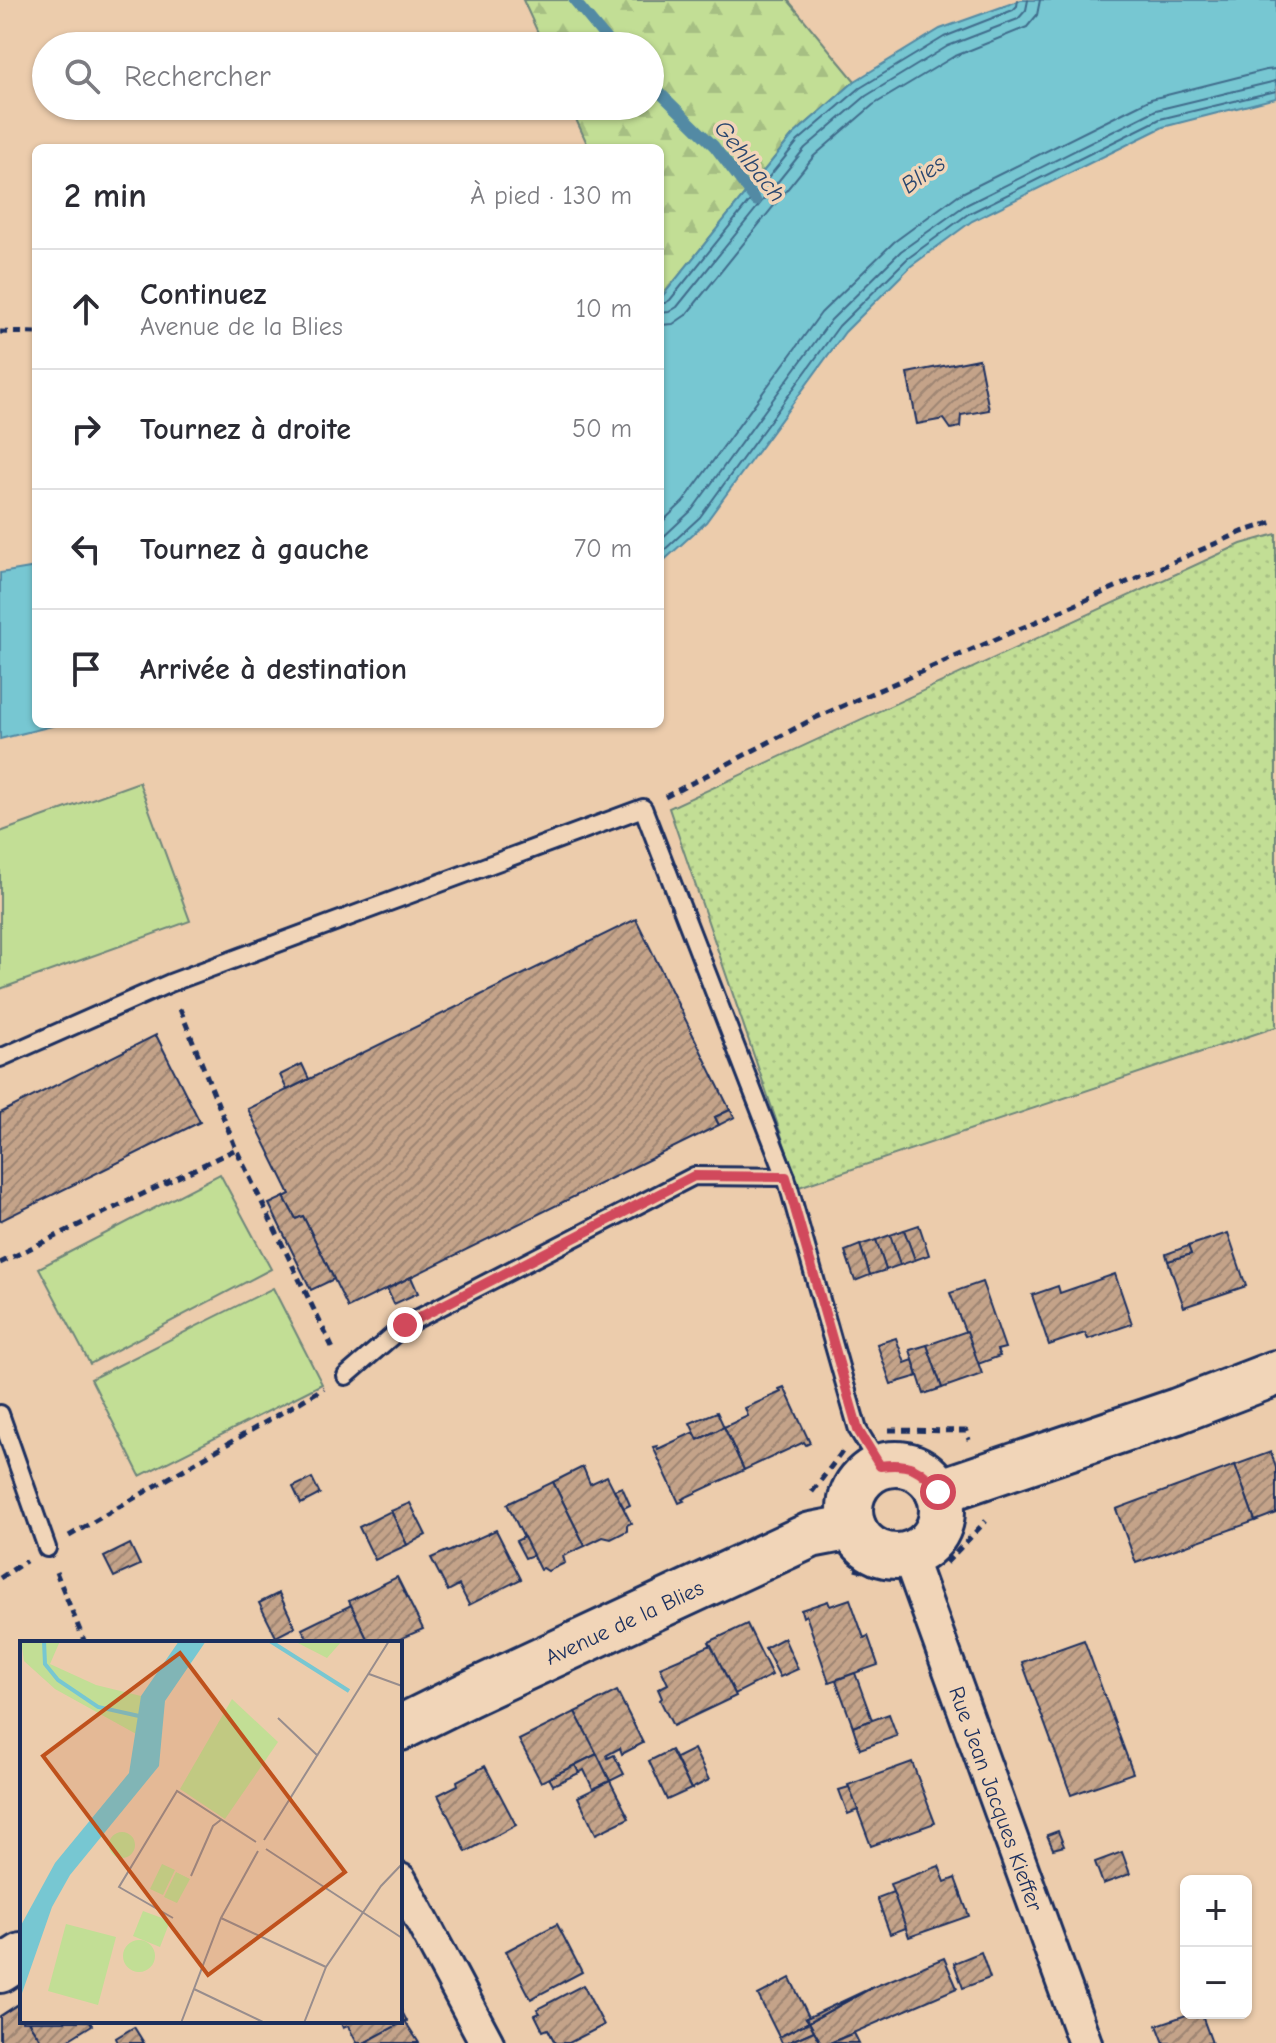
<!DOCTYPE html>
<html lang="fr">
<head>
<meta charset="utf-8">
<style>
  body { margin:0; font-family:"Comic Neue",sans-serif; background:#f7f7f7; color:#2b2b33 }
  .controls { position:absolute; right:24px; bottom:24px; display:grid; overflow:hidden; border-radius:12px; box-shadow:0 2px 6px #0004 }
  .controls button { width:72px; height:72px; display:grid; place-items:center; padding:0; border:0; border-bottom:2px solid #e1e1e2; background:#fff; color:#2b2b33; font:40px sans-serif }
  .stop { position:absolute; width:24px; height:24px; margin:-18px; border:6px solid #d1495b; border-radius:50%; background:#fff }
  .stop.end { background:#d1495b; border-color:#fff; box-shadow:0 2px 8px #0008 }
  .list { margin:0; padding:0; list-style:none }
  h2 { display:flex; justify-content:space-between; align-items:center; height:104px; margin:0; padding:0 32px; font-size:34px }
  h2 small { font-size:26px; font-weight:400; color:#7c7c81 }
  .list li { display:grid; grid-template-columns:52px 1fr auto; gap:24px; align-items:center; box-sizing:border-box; height:120px; padding:0 32px; border-top:2px solid #e1e1e2 }
  .list b { display:block; font-size:30px; white-space:nowrap }
  .list p { margin:0; font-size:26px; white-space:nowrap; color:#7c7c81 }
  .list em { font-size:26px; font-style:normal; color:#7c7c81 }
  .icon { flex:none; width:44px; height:44px; fill:none; stroke:currentColor; stroke-width:2; stroke-linecap:round; stroke-linejoin:round }
  .map { position:relative; flex:none; width:1276px; height:2043px; overflow:hidden }
  .search { position:absolute; background:#fff; box-shadow:0 2px 6px #0004; left:32px; top:32px; width:632px; height:88px; display:flex; align-items:center; gap:20px; box-sizing:border-box; padding:0 28px; border-radius:44px; color:#7c7c81; font-size:30px }
  .panel { position:absolute; background:#fff; box-shadow:0 2px 6px #0004; left:32px; top:144px; width:632px; height:584px; border-radius:12px }
  .map>svg:first-child { display:block }
  .grass { fill:url(#grass-dots); stroke:#6e867a; stroke-width:2 }
  .forest { fill:url(#forest-firs); stroke:#6e867a; stroke-width:2 }
  .pitch { fill:#c2de95; stroke:#6e867a; stroke-width:2 }
  .water { fill:#77c7d2; stroke:#528aa4; stroke-width:2 }
  .lines { fill:none; stroke-linecap:round; stroke-linejoin:round }
  .shore { stroke:#406c8c; stroke-width:2 }
  .stream { stroke:#528aa4; stroke-width:11 }
  .building { fill:url(#building-hatch); stroke:#1b2f5e; stroke-width:2 }
  .service-casing { stroke:#1b2f5e; stroke-width:22 }
  .minor-casing { stroke:#1b2f5e; stroke-width:38 }
  .secondary-casing { stroke:#1b2f5e; stroke-width:50 }
  .path { stroke:#1b2f5e; stroke-width:5; stroke-dasharray:8 6; stroke-linecap:butt }
  .service { stroke:#f1d5b8; stroke-width:16 }
  .minor { stroke:#f1d5b8; stroke-width:32 }
  .secondary { stroke:#f1d5b8; stroke-width:44 }
  .route { stroke:#d1495b; stroke-width:10 }
  .labels { text-anchor:middle; stroke-width:7; stroke-linejoin:round; paint-order:stroke }
  .street-label { font-size:22px; fill:#1b2f5e; stroke:#f1d5b8 }
  .water-label { font-size:24px; font-style:italic; fill:#29466f; stroke:#f1d5b8 }
  .inset-river { fill:none; stroke:#77c7d2; stroke-width:4 }
  .inset-road { fill:none; stroke:#988d8d; stroke-width:2 }
  .view { fill:#bf511c; fill-opacity:0.15; stroke:#bf511c; stroke-width:4 }
  .inset-edge { fill:none; stroke:#1b2f5e; stroke-width:4 }
</style>
</head>
<body>
<div class="map">
<svg width="1276" height="2043" viewBox="0 0 1276 2043">
  <defs>
    <pattern id="grass-dots" width="8" height="8" patternUnits="userSpaceOnUse" patternTransform="scale(2)"><rect width="8" height="8" fill="#c2de95"/><path d="M2 2h.1M6 6h.1" fill="none" stroke="#a6bf83" stroke-width="1.8" stroke-linecap="round"/></pattern>
    <pattern id="forest-firs" width="22" height="20" patternUnits="userSpaceOnUse" patternTransform="scale(2)"><rect width="22" height="20" fill="#c2de95"/><path d="M5 1l3.5 6h-7zM16 11l3.5 6h-7z" fill="#a6bf83"/></pattern>
    <pattern id="building-hatch" width="6" height="6" patternUnits="userSpaceOnUse" patternTransform="scale(2)"><rect width="6" height="6" fill="#c4a389"/><path d="M-1 1l2-2M0 6l6-6M5 7l2-2" fill="none" stroke="#9e8573"/></pattern>
  </defs>
  <rect width="100%" height="100%" fill="#ecccac"/>
  <filter id="ink" filterUnits="userSpaceOnUse"><feTurbulence type="fractalNoise" baseFrequency=".0125" numOctaves="2"/><feDisplacementMap in="SourceGraphic" scale="16" xChannelSelector="R" yChannelSelector="G"/><feConvolveMatrix kernelMatrix="1 2 1 2 8 2 1 2 1" color-interpolation-filters="sRGB"/></filter>
  <g filter="url(#ink)">
    <path class="grass" d="M1276,534V1027L799,1187L669,808L1241,544Z"/>
    <path class="forest" d="M523,0H788L855,81L792,136L660,299V148H589L570,106H650V46H544Z"/>
    <g class="pitch">
      <path d="M139,782L190,921L0,989V832Z"/>
      <path d="M220,1174L271,1269L90,1364L39,1268Z"/>
      <path d="M273,1288L322,1384L140,1476L91,1379Z"/>
    </g>
    <g class="water">
      <path d="M1021,0H1276V98L1163,127L972,221L911,266L845,332L706,522L660,564V299L792,136L855,81L940,29Z"/>
      <path d="M36,567V724H60L0,739V573Z"/>
    </g>
    <g class="lines">
      <g class="shore">
        <path d="M660,303H665L670,300L798,141L860,88L944,37L1013,10L1017,6L1018,0"/>
        <path d="M660,313L669,312L677,307L805,148L866,96L948,46L1018,19L1026,10L1028,0"/>
        <path d="M660,325L673,324L686,315L814,156L873,105L953,57L1027,27L1037,15L1040,0"/>
        <path d="M660,524L683,502L821,313L894,242L958,195L1151,99L1266,70L1276,69"/>
        <path d="M660,540L692,510L831,320L901,251L964,206L1156,110L1276,81"/>
        <path d="M660,554L700,517L839,326L907,259L968,214L1160,119L1276,91"/>
      </g>
      <g class="stream">
        <path d="M574,0L612,46"/>
        <path d="M650,83L714,146L756,201"/>
      </g>
    </g>
    <g class="building">
      <path d="M979,359L989,410L961,415L960,427L951,429L944,419L917,424L907,373Z"/>
      <path d="M636,919L730,1110L715,1117L719,1125L348,1308L303,1216L296,1219L284,1197L290,1194L248,1109Z"/>
      <path d="M156,1035L200,1122L0,1221V1113Z"/>
      <path d="M302,1064L309,1079L287,1090L280,1075Z"/>
      <path d="M730,1110L735,1117L719,1125L715,1117Z"/>
      <path d="M284,1197L296,1219L303,1216L334,1279L311,1290L269,1204Z"/>
      <path d="M919,1225L929,1255L915,1260L904,1230Z"/>
      <path d="M904,1230L915,1260L900,1265L890,1235Z"/>
      <path d="M1228,1233L1246,1286L1184,1307L1168,1261L1191,1254L1188,1246Z"/>
      <path d="M890,1235L900,1265L886,1270L876,1240Z"/>
      <path d="M876,1240L886,1270L870,1275L860,1245Z"/>
      <path d="M860,1245L870,1275L855,1281L845,1251Z"/>
      <path d="M1188,1246L1191,1254L1168,1261L1166,1254Z"/>
      <path d="M1115,1274L1132,1324L1088,1339L1085,1333L1049,1345L1032,1295L1058,1286L1060,1293Z"/>
      <path d="M411,1277L418,1293L394,1304L387,1289Z"/>
      <path d="M982,1282L1005,1348L997,1350L1000,1356L978,1364L950,1293Z"/>
      <path d="M967,1331L982,1374L942,1388L927,1345Z"/>
      <path d="M896,1338L905,1363L913,1360L918,1376L891,1384L877,1344Z"/>
      <path d="M927,1345L942,1388L924,1394L910,1350Z"/>
      <path d="M784,1387L810,1443L806,1445L804,1442L744,1470L724,1427L748,1416L745,1408L781,1392L779,1389Z"/>
      <path d="M717,1412L724,1427L698,1440L690,1423Z"/>
      <path d="M724,1427L744,1470L682,1499L684,1501L679,1503L653,1447L657,1446L658,1449L694,1432L698,1440Z"/>
      <path d="M1271,1452L1276,1468V1513L1255,1521L1235,1465Z"/>
      <path d="M1235,1465L1255,1521L1136,1563L1116,1509Z"/>
      <path d="M583,1467L590,1484L607,1476L631,1523L627,1525V1531L611,1539L603,1537L585,1546L553,1482Z"/>
      <path d="M312,1478L320,1494L301,1504L293,1487Z"/>
      <path d="M553,1482L585,1546L563,1556L565,1563L548,1571L543,1568L540,1570L507,1504Z"/>
      <path d="M622,1487L630,1505L624,1508L614,1490Z"/>
      <path d="M410,1503L426,1535L407,1545L391,1511Z"/>
      <path d="M391,1511L407,1545L375,1560L359,1527Z"/>
      <path d="M496,1530L521,1579L469,1605L459,1585L448,1591L431,1558L447,1551L448,1552Z"/>
      <path d="M524,1537L533,1555L525,1558L516,1541Z"/>
      <path d="M130,1544L140,1565L114,1577L104,1557Z"/>
      <path d="M397,1577L423,1629L391,1643H369L349,1601Z"/>
      <path d="M279,1593L295,1627L276,1637L259,1603Z"/>
      <path d="M850,1599L864,1638L868,1636L878,1665L829,1682L806,1615L803,1617L801,1610L828,1601L830,1606Z"/>
      <path d="M351,1605L369,1643H298L307,1638L302,1629Z"/>
      <path d="M747,1624L772,1675L735,1694L709,1642Z"/>
      <path d="M784,1638L798,1669L780,1677L765,1648Z"/>
      <path d="M1084,1640L1133,1773L1071,1795L1022,1662Z"/>
      <path d="M711,1645L736,1696L673,1726L660,1700L662,1698L658,1689L668,1684L660,1667Z"/>
      <path d="M855,1673L872,1720L853,1727L836,1680Z"/>
      <path d="M617,1691L643,1743L622,1754L620,1748L607,1755L608,1758L614,1755L624,1774L610,1781L575,1712Z"/>
      <path d="M575,1712L597,1754L541,1782L519,1740Z"/>
      <path d="M889,1714L897,1736L860,1749L853,1727Z"/>
      <path d="M694,1749L709,1780L691,1789L676,1758Z"/>
      <path d="M671,1750L691,1789L667,1800L649,1761Z"/>
      <path d="M597,1754L610,1781L593,1789L584,1770L579,1773L575,1765Z"/>
      <path d="M912,1762L935,1823L871,1846L848,1785Z"/>
      <path d="M575,1765L579,1773L553,1785L549,1778Z"/>
      <path d="M485,1766L516,1825L466,1852L438,1795L458,1785L457,1781Z"/>
      <path d="M610,1781L629,1818L596,1834L578,1797Z"/>
      <path d="M849,1787L858,1810L848,1814L839,1790Z"/>
      <path d="M1058,1831L1064,1846L1053,1849L1047,1835Z"/>
      <path d="M1122,1852L1130,1874L1103,1884L1095,1862Z"/>
      <path d="M939,1866L945,1882L955,1878L969,1916L909,1937L890,1884Z"/>
      <path d="M893,1892L906,1928L890,1934L877,1898Z"/>
      <path d="M557,1924L582,1972L531,1999L506,1951Z"/>
      <path d="M981,1952L990,1978L963,1988L954,1963Z"/>
      <path d="M944,1958L957,1988L830,2043H821L809,2022L871,1988Z"/>
      <path d="M790,1978L809,2017L806,2018L809,2022L779,2037L758,1995Z"/>
      <path d="M583,1985L604,2025L569,2043H555L548,2029L543,2031L535,2015L540,2013L537,2009Z"/>
      <path d="M871,1988L809,2022L806,2018L809,2017Z"/>
      <path d="M17,2005L22,2013V2021H28L43,2043H0V2016Z"/>
      <path d="M400,2008L407,2021L364,2043H357L348,2026L343,2028L340,2021H400Z"/>
      <path d="M1192,2013H1201L1212,2043H1164L1157,2025Z"/>
      <path d="M28,2021H90L92,2025L63,2043H43Z"/>
      <path d="M405,2021L419,2043H364Z"/>
      <path d="M809,2022L814,2031L787,2043H782L779,2037Z"/>
      <path d="M134,2027L144,2043H118L116,2038Z"/>
      <path d="M814,2031L821,2043H787Z"/>
      <path d="M854,2033L859,2043H830Z"/>
    </g>
    <g class="lines">
      <defs>
        <g id="service">
          <path d="M0,1058L170,983L643,808L786,1177L858,1430L880,1466"/>
          <path d="M346,1376L405,1325L694,1176L786,1177"/>
          <path d="M0,1414L47,1548"/>
        </g>
        <g id="minor">
          <path id="s1" d="M908,1554L1085,2043"/>
          <path d="M400,1880L487,2043"/>
        </g>
        <g id="secondary">
          <circle cx="896" cy="1510" r="46"/>
          <path d="M938,1492L1177,1411L1276,1373"/>
          <path id="s2" d="M400,1728L469,1694L811,1535L853,1527"/>
          <path d="M0,1970L22,1956"/>
        </g>
      </defs>
      <use href="#service" class="service-casing"/>
      <use href="#minor" class="minor-casing"/>
      <use href="#secondary" class="secondary-casing"/>
      <g class="path">
        <path d="M0,332L36,333"/>
        <path d="M665,797L815,718L1242,532L1276,521"/>
        <path d="M180,1009L236,1149L335,1353"/>
        <path d="M0,1263L236,1149"/>
        <path d="M889,1430L966,1431L969,1440"/>
        <path d="M812,1492L842,1452"/>
        <path d="M69,1536L324,1388"/>
        <path d="M946,1563L986,1521"/>
        <path d="M855,1569L880,1576"/>
        <path d="M56,1572L85,1643"/>
        <path d="M0,1578L26,1561"/>
      </g>
      <use href="#service" class="service"/>
      <use href="#minor" class="minor"/>
      <use href="#secondary" class="secondary"/>
    </g>
  </g>
  <g class="lines" filter="url(#ink)">
    <path class="route" d="M405,1325L694,1176L786,1177L858,1430L880,1466C908,1462 923,1468 938,1492"/>
  </g>
  <g class="labels">
    <g class="street-label">
      <text dy="8" stroke="none"><textPath href="#s2" startOffset="248">Avenue de la Blies</textPath></text>
      <text dy="8" stroke="none"><textPath href="#s1" startOffset="260">Rue Jean Jacques Kieffer</textPath></text>
    </g>
    <g class="water-label">
      <text transform="translate(750 161) rotate(51)" y="8">Gehlbach</text>
      <text transform="translate(923 174) rotate(-35)" y="8">Blies</text>
    </g>
  </g>
  <g transform="translate(20 1641)">
    <rect width="382" height="382" fill="#ecccac"/>
    <path d="M212,58L258,101L205,178L160,148Z" fill="#c2de95"/>
    <path d="M1,0H40L30,23L76,44L121,55L118,94L35,48L4,20Z" fill="#c2de95"/>
    <path d="M274,0H322L307,17ZM89 204a13 13 0 1 1 26 0a13 13 0 1 1-26 0ZM142,223L155,229L143,254L130,248ZM156,231L170,238L157,262L144,256ZM123,270L150,280L140,306L113,295ZM46,283L96,296L78,364L28,350ZM103 315a16 16 0 1 1 32 0a16 16 0 1 1-32 0Z" fill="#c2de95"/>
    <path d="M159,0H186L145,60L139,125L50,234L32,266L0,358V286L35,222L109,132L121,55Z" fill="#77c7d2"/>
    <path class="inset-river" d="M24,0L25,23L38,39L78,66L119,75M250,0L329,50"/>
    <path class="inset-road" d="M349,33L382,45M258,77L298,115M244,199L369,0M246,208L382,297M171,235L193,185L202,178M153,277L99,246L157,150L236,201M201,277L306,326M174,348L245,382M161,382L201,277L238,210M284,382L306,326L361,245L382,223"/>
    <path class="view" d="M160,12L325,231L188,334L23,115Z"/>
    <rect width="382" height="382" class="inset-edge"/>
  </g>
</svg>
<div class="controls">
<button>+</button>
<button>−</button>
</div>
<div class="stop" style="left:938px;top:1492px"></div>
<div class="stop end" style="left:405px;top:1325px"></div>
<div class="search"><svg class="icon" aria-label="search" viewBox="0 0 24 24"><circle cx="10" cy="10" r="6"/><path d="M15 15l6 6"/></svg>Rechercher</div>
<section class="panel">
<h2>2 min<small>À pied · 130 m</small></h2>
<ul class="list">
<li><svg class="icon" aria-label="ahead" viewBox="0 0 24 24"><path d="M12 20V5M6 11l6-6 6 6"/></svg><div><b>Continuez</b><p>Avenue de la Blies</p></div><em>10 m</em></li>
<li><svg class="icon" aria-label="right" viewBox="0 0 24 24"><path d="M7 20v-9h11M14 6l5 5-5 5"/></svg><div><b>Tournez à droite</b></div><em>50 m</em></li>
<li><svg class="icon" aria-label="left" viewBox="0 0 24 24"><path d="M17 20v-9H6M10 6l-5 5 5 5"/></svg><div><b>Tournez à gauche</b></div><em>70 m</em></li>
<li><svg class="icon" aria-label="arrive" viewBox="0 0 24 24"><path d="M6 21V4h12l-3 4 3 4H6"/></svg><div><b>Arrivée à destination</b></div></li>
</ul>
</section>
</div>
</body>
</html>
